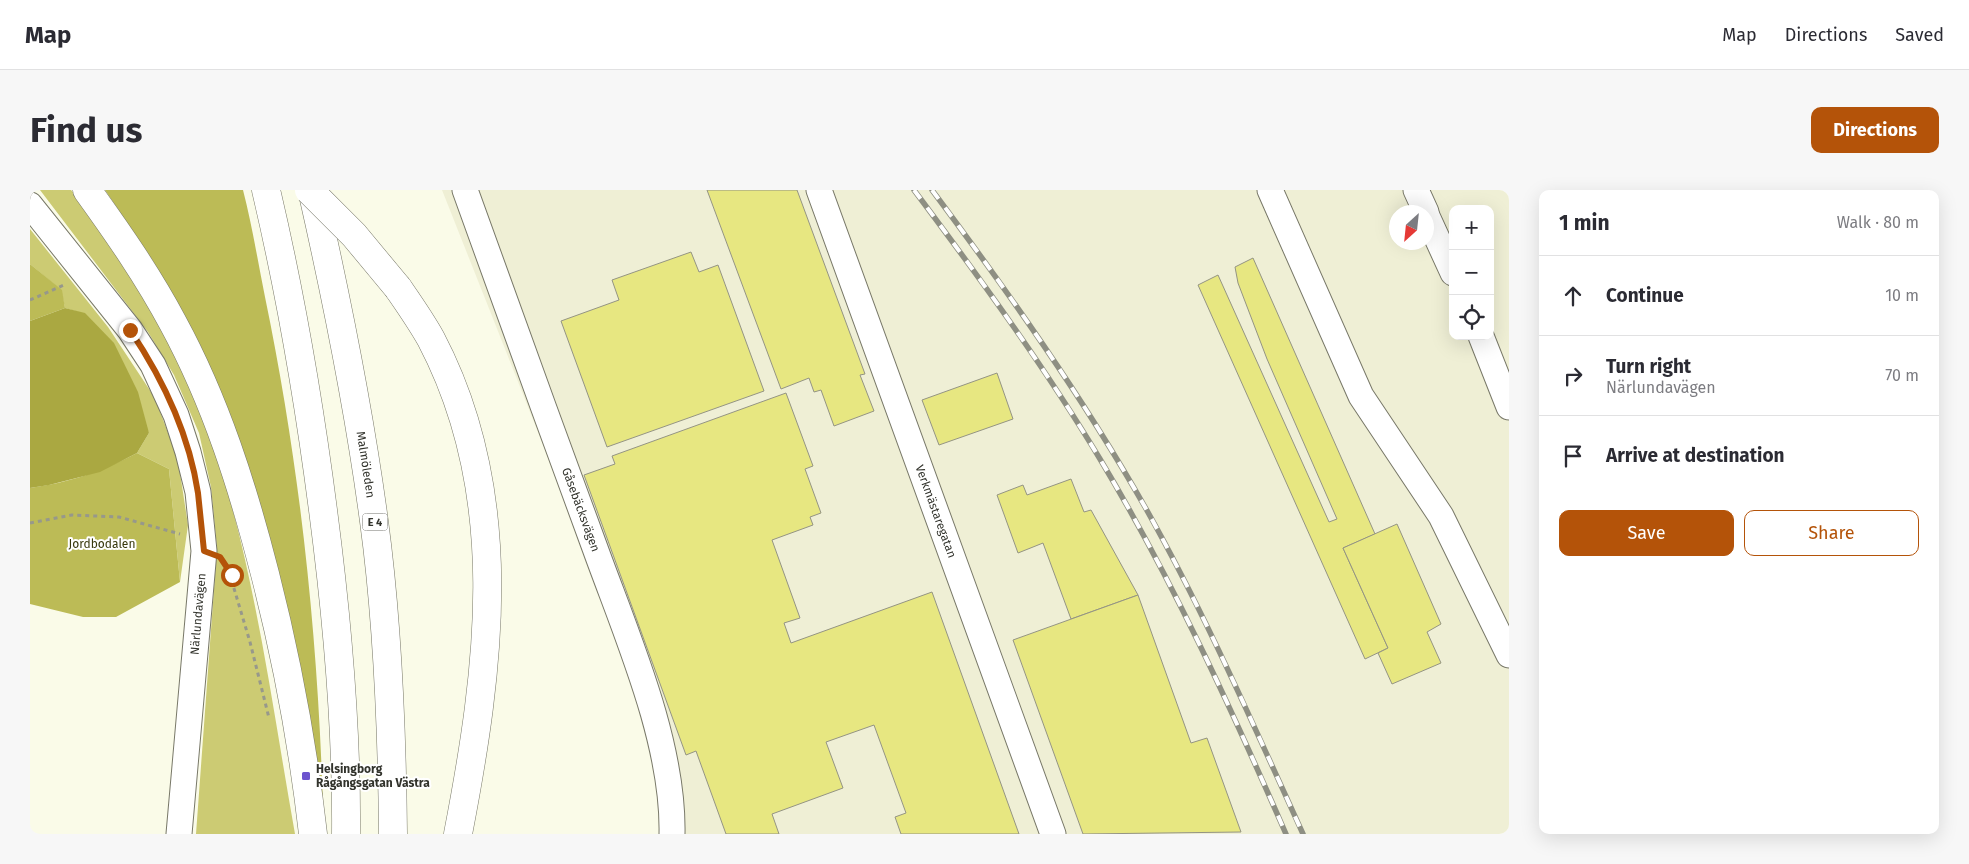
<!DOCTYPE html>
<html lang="en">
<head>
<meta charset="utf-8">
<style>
  body { margin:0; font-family:"Fira Sans",sans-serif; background:#f7f7f7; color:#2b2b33 }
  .controls { position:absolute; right:15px; top:15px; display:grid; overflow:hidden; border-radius:10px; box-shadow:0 5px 20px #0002 }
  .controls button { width:45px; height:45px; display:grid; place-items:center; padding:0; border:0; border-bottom:1px solid #e1e1e2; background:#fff; color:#2b2b33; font:25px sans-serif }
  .compass { position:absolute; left:1359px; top:15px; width:45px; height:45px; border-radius:50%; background:#fff; box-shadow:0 5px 20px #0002; rotate:207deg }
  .stop { position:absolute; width:15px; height:15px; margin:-11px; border:4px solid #b45309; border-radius:50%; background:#fff }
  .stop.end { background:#b45309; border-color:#fff; box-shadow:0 1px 5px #0008 }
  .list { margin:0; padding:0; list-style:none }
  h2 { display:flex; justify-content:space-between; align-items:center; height:65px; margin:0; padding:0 20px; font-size:21px }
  h2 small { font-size:16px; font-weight:400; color:#7c7c81 }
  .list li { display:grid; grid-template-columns:32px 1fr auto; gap:15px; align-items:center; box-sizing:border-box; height:80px; padding:0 20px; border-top:1px solid #e1e1e2 }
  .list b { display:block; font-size:19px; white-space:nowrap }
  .list p { margin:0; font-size:16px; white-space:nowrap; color:#7c7c81 }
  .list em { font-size:16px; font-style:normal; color:#7c7c81 }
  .actions { display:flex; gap:10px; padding:15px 20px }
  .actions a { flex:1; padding:11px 0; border:1px solid #b45309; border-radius:10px; text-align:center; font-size:18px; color:#b45309 }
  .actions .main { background:#b45309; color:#fff }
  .icon { flex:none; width:28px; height:28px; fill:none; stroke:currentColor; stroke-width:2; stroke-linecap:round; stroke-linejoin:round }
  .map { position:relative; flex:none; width:1479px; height:644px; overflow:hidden; border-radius:10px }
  header { display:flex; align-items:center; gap:30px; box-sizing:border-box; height:70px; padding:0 25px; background:#fff; border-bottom:1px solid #e1e1e2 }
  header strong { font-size:24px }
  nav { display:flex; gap:28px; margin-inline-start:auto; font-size:18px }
  .intro { display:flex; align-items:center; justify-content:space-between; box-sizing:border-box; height:120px; padding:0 30px }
  h1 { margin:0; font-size:35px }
  .button { padding:12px 22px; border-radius:10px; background:#b45309; color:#fff; font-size:18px; font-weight:700 }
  main { display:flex; gap:30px; padding:0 30px }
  aside { flex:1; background:#fff; border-radius:10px; box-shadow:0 5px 20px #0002 }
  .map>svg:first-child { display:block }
  .built { fill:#efefd5; fill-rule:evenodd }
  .green { fill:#cccb73 }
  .forest { fill:#bcbb56 }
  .water { fill:#aaa841 }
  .building { fill:#e7e781; stroke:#949483 }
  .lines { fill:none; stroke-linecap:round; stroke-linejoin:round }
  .minor-casing { stroke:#787868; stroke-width:27 }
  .highway-casing { stroke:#787868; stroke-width:29 }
  .path { stroke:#97988b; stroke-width:3; stroke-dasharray:4 4; stroke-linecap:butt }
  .minor { stroke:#fff; stroke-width:25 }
  .highway { stroke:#fff; stroke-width:28 }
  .rail-casing { stroke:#8e8f83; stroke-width:5.5 }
  .rail { stroke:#fff; stroke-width:4; stroke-dasharray:11; stroke-linecap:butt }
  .highway-bridge-casing { stroke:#787868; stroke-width:29; stroke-linecap:butt }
  .highway-bridge { stroke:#fff; stroke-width:28 }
  .route { stroke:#b45309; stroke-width:6 }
  .poi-dot { fill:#6d54ce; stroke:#fff; stroke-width:2 }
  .labels { text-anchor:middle; stroke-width:4; stroke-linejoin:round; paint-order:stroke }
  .shield { fill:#fff; stroke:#70706b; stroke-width:1 }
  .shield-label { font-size:11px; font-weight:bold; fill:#32332c }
  .street-label { font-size:12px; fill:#32332c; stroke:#fff }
  .park-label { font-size:12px; fill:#39390d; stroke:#fff }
  .poi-label { font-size:12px; font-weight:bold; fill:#32332c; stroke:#fff; text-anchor:start }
</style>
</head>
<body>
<header>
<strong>Map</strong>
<nav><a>Map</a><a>Directions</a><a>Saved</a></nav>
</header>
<div class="intro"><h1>Find us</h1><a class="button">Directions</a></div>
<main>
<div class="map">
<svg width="1479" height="644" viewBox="0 0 1479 644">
  <rect width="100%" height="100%" fill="#fafbe8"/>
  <path class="built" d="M412,0H1479V644H643L637,583L519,270ZM1423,19H1460V146H1423ZM1366,22H1396V52H1366Z"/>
  <g class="green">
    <path d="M10,0H41L56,17C101,89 150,161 179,242C224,371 241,510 265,644H166L187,358L181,297L169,243L144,185L118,142Z"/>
    <path d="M0,39L78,137L125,208L148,270L158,335L150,392L139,279L107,263L119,243L55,124L35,118L31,100L0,74Z"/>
  </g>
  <g class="forest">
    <path d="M75,0H213C222,35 228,72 235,107C270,276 288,446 293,618L279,522L254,418L161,138L123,71Z"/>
    <path d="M0,74L32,100L35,118L0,131Z"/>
    <path d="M107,263L139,279L150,392L86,427H53L0,414V298C41,292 70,282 107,263Z"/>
  </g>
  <path class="water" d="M35,118L55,123L84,153L108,202L119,243L107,263L70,282L19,295L0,298V131Z"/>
  <g class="building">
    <path d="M677,0H767L835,184L830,185L844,221L804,236L791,200L784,202L779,188L751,199Z"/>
    <path d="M661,62L669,82L688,75L734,201L577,257L531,131L589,110L582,90Z"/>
    <path d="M1223,68L1345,344L1313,358L1358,458L1335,469L1168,95L1188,85L1299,332L1307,329L1237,169L1208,93L1205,77Z"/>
    <path d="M967,183L983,229L909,255L892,210Z"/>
    <path d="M756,203L783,276L775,279L791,323L780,327L783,335L742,350L770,428L754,433L761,453L902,402L989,644H871L865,627L876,623L844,535L796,552L813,598L742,624L749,644H696L666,561L656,565L554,285L585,274L582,266Z"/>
    <path d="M1041,289L1054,322L1061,320L1108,405L1041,429L1013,353L988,363L967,305L993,295L997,305Z"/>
    <path d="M1367,334L1411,434L1397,442L1411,473L1362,494L1348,463L1358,458L1313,358Z"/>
    <path d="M1108,405L1161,553L1177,548L1211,642L1053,644L983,450Z"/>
  </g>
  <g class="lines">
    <defs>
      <g id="minor">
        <path id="s1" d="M435,0C478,119 521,239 565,358C596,444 644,552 642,644"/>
        <path id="s2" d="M789,0L1023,644"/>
        <path d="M1240,0L1331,206L1411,326L1479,465"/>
        <path d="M1386,0L1396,22"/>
        <path d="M0,15L100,140L123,175L146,225L158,262L168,302L174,361L149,644"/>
        <path d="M1396,24L1423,83"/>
        <path d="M1451,146L1479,217"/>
      </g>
      <g id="highway">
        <path d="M57,0C88,43 118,86 143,133C186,212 213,298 235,384C257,470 273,556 283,644"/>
        <path d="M236,0C261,106 279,212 293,320C307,427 317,536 316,644"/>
        <path id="s3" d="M282,0C307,110 329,219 344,331C358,434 362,540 363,644"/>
        <path d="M368,98C379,114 391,131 401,149C483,305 460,478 428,644"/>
      </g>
    </defs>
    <use href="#minor" class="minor-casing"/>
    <use href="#highway" class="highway-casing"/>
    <g class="path">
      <path d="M0,110L34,95"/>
      <path d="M0,333L42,325L89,327L150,344"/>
      <path d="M197,375L220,452L239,528"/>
    </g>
    <use href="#minor" class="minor"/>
    <use href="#highway" class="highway"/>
    <defs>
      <g id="rail">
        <path d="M884,0C949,87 1014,176 1070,269C1142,389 1200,516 1256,644"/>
        <path d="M902,0C978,102 1052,206 1115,317C1174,422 1223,534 1273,644"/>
      </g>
    </defs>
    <use href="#rail" class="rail-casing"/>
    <use href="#rail" class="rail"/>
    <defs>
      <path id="highway-bridge" d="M279,0L324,45L368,98"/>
    </defs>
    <use href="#highway-bridge" class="highway-bridge-casing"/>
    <use href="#highway-bridge" class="highway-bridge"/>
  </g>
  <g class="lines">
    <path class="route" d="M100,140C133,189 159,244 168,303C170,322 172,342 174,361L190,367L202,385"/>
  </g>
  <rect class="poi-dot" x="271" y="581" width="10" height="10" rx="2.5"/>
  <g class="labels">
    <rect class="shield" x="332.5" y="323.5" width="25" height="17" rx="4"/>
    <g class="shield-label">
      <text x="345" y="336">E 4</text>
    </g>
    <g class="street-label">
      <text dy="4" stroke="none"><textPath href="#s3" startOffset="280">Malmöleden</textPath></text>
      <text dy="4" stroke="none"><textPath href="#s1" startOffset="340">Gåsebäcksvägen</textPath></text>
      <text dy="4" stroke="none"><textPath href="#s2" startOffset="342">Verkmästaregatan</textPath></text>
      <text transform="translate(168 424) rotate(-85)" y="4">Närlundavägen</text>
    </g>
    <g class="park-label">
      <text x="72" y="358">Jordbodalen</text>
    </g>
    <g class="poi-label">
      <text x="286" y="583">Helsingborg<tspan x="286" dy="14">Rågångsgatan Västra</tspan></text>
    </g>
  </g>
</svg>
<div class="controls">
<button>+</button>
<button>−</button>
<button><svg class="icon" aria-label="locate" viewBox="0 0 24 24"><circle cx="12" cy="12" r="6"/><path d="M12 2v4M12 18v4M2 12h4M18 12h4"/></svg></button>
</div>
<svg class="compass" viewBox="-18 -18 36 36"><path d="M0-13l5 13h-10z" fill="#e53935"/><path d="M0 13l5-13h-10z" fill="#7c7c81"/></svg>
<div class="stop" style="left:202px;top:385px"></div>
<div class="stop end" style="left:100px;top:140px"></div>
</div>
<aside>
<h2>1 min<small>Walk · 80 m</small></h2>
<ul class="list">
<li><svg class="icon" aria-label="ahead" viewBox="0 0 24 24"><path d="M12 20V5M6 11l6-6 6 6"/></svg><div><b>Continue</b></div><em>10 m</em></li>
<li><svg class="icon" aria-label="right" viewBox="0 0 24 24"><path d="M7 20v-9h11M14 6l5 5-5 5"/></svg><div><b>Turn right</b><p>Närlundavägen</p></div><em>70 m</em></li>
<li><svg class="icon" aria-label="arrive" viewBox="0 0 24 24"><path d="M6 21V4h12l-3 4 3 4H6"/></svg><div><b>Arrive at destination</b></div></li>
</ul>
<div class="actions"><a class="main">Save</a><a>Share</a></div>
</aside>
</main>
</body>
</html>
